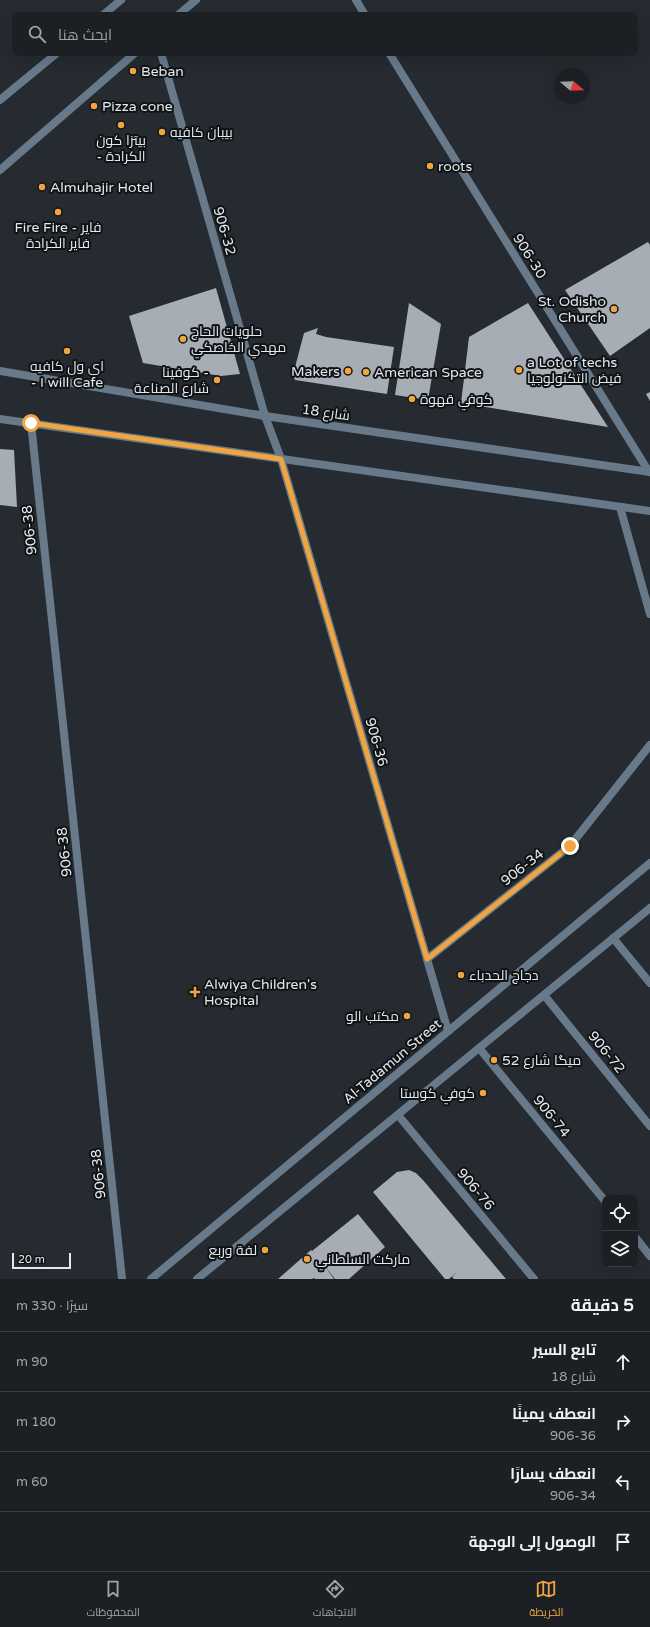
<!DOCTYPE html>
<html lang="ar">
<head>
<meta charset="utf-8">
<style>
  body { margin:0; font-family:"Varela Round",Cairo,sans-serif; background:#292d31; color:#f1f3f6; direction:rtl }
  .controls { position:absolute; right:12px; bottom:12px; display:grid; overflow:hidden; border-radius:8px; box-shadow:0 4px 16px #0002 }
  .controls button { width:36px; height:36px; display:grid; place-items:center; padding:0; border:0; border-bottom:1px solid #3a3e41; background:#1c2024; color:#f1f3f6; font:20px sans-serif }
  .compass { position:absolute; left:554px; top:68px; width:36px; height:36px; border-radius:50%; background:#1c2024; box-shadow:0 4px 16px #0002; rotate:109deg }
  .scale { position:absolute; left:12px; bottom:10px; width:59px; box-sizing:border-box; padding-left:4px; border:2px solid #e4e8ec; border-top:0; font-size:11px; line-height:14px; white-space:nowrap; color:#e4e8ec; -webkit-text-stroke:3px #101315; paint-order:stroke }
  .stop { position:absolute; width:12px; height:12px; margin:-9px; border:3px solid #f1a540; border-radius:50%; background:#fff }
  .stop.end { background:#f1a540; border-color:#fff; box-shadow:0 1px 4px #0008 }
  .list { margin:0; padding:0; list-style:none }
  h2 { display:flex; justify-content:space-between; align-items:center; height:52px; margin:0; padding:0 16px; font-size:17px }
  h2 small { font-size:13px; font-weight:400; color:#a0a3a6 }
  .list li { display:grid; grid-template-columns:26px 1fr auto; gap:12px; align-items:center; box-sizing:border-box; height:60px; padding:0 16px; border-top:1px solid #3a3e41 }
  .list b { display:block; font-size:15px; white-space:nowrap }
  .list p { margin:0; font-size:13px; white-space:nowrap; color:#a0a3a6 }
  .list em { font-size:13px; font-style:normal; color:#a0a3a6 }
  .icon { flex:none; width:22px; height:22px; fill:none; stroke:currentColor; stroke-width:2; stroke-linecap:round; stroke-linejoin:round }
  .map { position:relative; flex:none; width:650px; height:1279px; overflow:hidden; direction:ltr }
  .search { position:absolute; background:#1c2024; box-shadow:0 4px 16px #0002; left:12px; right:12px; top:12px; height:44px; display:flex; align-items:center; gap:10px; box-sizing:border-box; padding:0 14px; border-radius:8px; color:#a0a3a6; font-size:15px }
  .sheet { height:292px; background:#1c2024 }
  nav { display:flex; justify-content:space-around; align-items:center; box-sizing:border-box; height:56px; border-top:1px solid #3a3e41; background:#1c2024; font-size:11px; color:#a0a3a6 }
  nav a { display:grid; justify-items:center; gap:2px }
  nav .on { color:#f1a540 }
  .map>svg:first-child { display:block }
  .building { fill:#a6adb5 }
  .lines { fill:none; stroke-linecap:round; stroke-linejoin:round }
  .minor { stroke:#68798a; stroke-width:8 }
  .tertiary { stroke:#68798a; stroke-width:8 }
  .route { stroke:#f1a540; stroke-width:5 }
  .poi-dot { fill:#f1a540; stroke:#101315; stroke-width:1.5 }
  .labels { text-anchor:middle; stroke-width:4; stroke-linejoin:round; paint-order:stroke }
  .poi-label { font-size:14px; fill:#e4e8ec; stroke:#101315; text-anchor:start }
  .street-label { font-size:14px; fill:#e4e8ec; stroke:#101315 }
</style>
</head>
<body>
<div class="map">
<svg width="650" height="1279" viewBox="0 0 650 1279">
  <rect width="100%" height="100%" fill="#252b30"/>
  <g class="building">
    <path d="M648,242L650,245V328L610,356L565,290Z"/>
    <path d="M216,288L240,374L221,376L143,363L129,316Z"/>
    <path d="M409,303L441,324L428,400L395,395Z"/>
    <path d="M528,303L608,427L461,403L469,337Z"/>
    <path d="M318,328L316,334L326,337L394,347L387,394L295,380L293,375L304,333Z"/>
    <path d="M650,392V401L646,394Z"/>
    <path d="M0,449L14,450L17,507L0,505Z"/>
    <path d="M409,1170L416,1173L423,1180L506,1279H454L452,1277L457,1272L449,1279H445L373,1192L397,1172Z"/>
    <path d="M358,1214L385,1247L349,1279H335L324,1265L334,1279H315L314,1278L312,1279H278L311,1250L312,1251Z"/>
  </g>
  <g class="lines">
    <g class="minor">
      <path d="M356,0L365,15"/>
      <path d="M161,53L265,416L281,459L448,1031"/>
      <path d="M389,53L649,472"/>
      <path d="M31,423L122,1279"/>
      <path d="M620,507L650,614"/>
      <path d="M613,938L650,983"/>
      <path d="M427,959L570,846L650,745"/>
      <path d="M544,995L650,1126"/>
      <path d="M479,1048L605,1201"/>
      <path d="M398,1115L534,1279"/>
      <path d="M635,1237L650,1256"/>
    </g>
    <g class="tertiary">
      <path d="M103,15L121,0"/>
      <path d="M178,15L196,0"/>
      <path d="M0,100L57,53"/>
      <path d="M0,170L135,53"/>
      <path d="M0,371L265,416L650,472"/>
      <path d="M0,419L650,511"/>
      <path d="M151,1279L650,863"/>
      <path d="M197,1279L650,908"/>
    </g>
  </g>
  <g class="lines">
    <path class="route" d="M31,423L281,459L427,959L570,846"/>
  </g>
  <g class="poi-dot">
    <circle cx="133" cy="71" r="4"/>
    <circle cx="94" cy="106" r="4"/>
    <circle cx="121" cy="125" r="4"/>
    <circle cx="162" cy="132" r="4"/>
    <circle cx="430" cy="166" r="4"/>
    <circle cx="42" cy="187" r="4"/>
    <circle cx="58" cy="212" r="4"/>
    <circle cx="614" cy="309" r="4"/>
    <circle cx="183" cy="339" r="4"/>
    <circle cx="67" cy="351" r="4"/>
    <circle cx="519" cy="370" r="4"/>
    <circle cx="348" cy="371" r="4"/>
    <circle cx="366" cy="372" r="4"/>
    <circle cx="217" cy="380" r="4"/>
    <circle cx="412" cy="399" r="4"/>
    <circle cx="461" cy="975" r="4"/>
    <path d="M193 986h4v4h4v4h-4v4h-4v-4h-4v-4h4z"/>
    <circle cx="407" cy="1016" r="4"/>
    <circle cx="494" cy="1060" r="4"/>
    <circle cx="483" cy="1093" r="4"/>
    <circle cx="265" cy="1250" r="4"/>
    <circle cx="307" cy="1259" r="4"/>
  </g>
  <g class="labels">
    <g class="poi-label">
      <text x="141" y="76">Beban</text>
      <text x="102" y="111">Pizza cone</text>
      <text x="170" y="137">بيبان كافيه</text>
      <text x="121" y="145" text-anchor="middle">بيتزا كون<tspan x="121" dy="16">- الكرادة</tspan></text>
      <text x="438" y="171">roots</text>
      <text x="50" y="192">Almuhajir Hotel</text>
      <text x="58" y="232" text-anchor="middle">Fire Fire - فاير<tspan x="58" dy="16">فاير الكرادة</tspan></text>
      <text x="606" y="306" text-anchor="end">St. Odisho<tspan x="606" dy="16">Church</tspan></text>
      <text x="191" y="336">حلويات الحاج<tspan x="191" dy="16">مهدي الخاصكي</tspan></text>
      <text x="527" y="367">a Lot of techs<tspan x="527" dy="16">فيض التكنولوجيا</tspan></text>
      <text x="67" y="371" text-anchor="middle">اي ول كافيه<tspan x="67" dy="16">- I will Cafe</tspan></text>
      <text x="340" y="376" text-anchor="end">Makers</text>
      <text x="209" y="377" text-anchor="end">كوفينا -<tspan x="209" dy="16">شارع الصناعة</tspan></text>
      <text x="374" y="377">American Space</text>
      <text x="420" y="404">كوفي قهوة</text>
      <text x="469" y="980">دجاج الحدباء</text>
      <text x="204" y="989">Alwiya Children's<tspan x="204" dy="16">Hospital</tspan></text>
      <text x="399" y="1021" text-anchor="end">مكتب الو</text>
      <text x="502" y="1065">ميگا شارع 52</text>
      <text x="475" y="1098" text-anchor="end">كوفي كوستا</text>
      <text x="257" y="1255" text-anchor="end">لفة وربع</text>
      <text x="315" y="1264">ماركت السلطاني</text>
    </g>
    <g class="street-label">
      <text transform="translate(225 231) rotate(74)" y="5">906-32</text>
      <text transform="translate(530 256) rotate(58)" y="5">906-30</text>
      <text transform="translate(326 412) rotate(8)" y="5">شارع 18</text>
      <text transform="translate(29 530) rotate(-96)" y="5">906-38</text>
      <text transform="translate(377 742) rotate(74)" y="5">906-36</text>
      <text transform="translate(64 852) rotate(-96)" y="5">906-38</text>
      <text transform="translate(522 867) rotate(-38)" y="5">906-34</text>
      <text transform="translate(607 1052) rotate(51)" y="5">906-72</text>
      <text transform="translate(392 1061) rotate(-40)" y="5">Al-Tadamun Street</text>
      <text transform="translate(552 1116) rotate(51)" y="5">906-74</text>
      <text transform="translate(98 1174) rotate(-96)" y="5">906-38</text>
      <text transform="translate(476 1189) rotate(50)" y="5">906-76</text>
    </g>
  </g>
</svg>
<div class="controls">
<button><svg class="icon" aria-label="locate" viewBox="0 0 24 24"><circle cx="12" cy="12" r="6"/><path d="M12 2v4M12 18v4M2 12h4M18 12h4"/></svg></button>
<button><svg class="icon" aria-label="layers" viewBox="0 0 24 24"><path d="M12 4l9 5-9 5-9-5zM3 14l9 5 9-5"/></svg></button>
</div>
<svg class="compass" viewBox="-18 -18 36 36"><path d="M0-13l5 13h-10z" fill="#e53935"/><path d="M0 13l5-13h-10z" fill="#a0a3a6"/></svg>
<div class="scale">20 m</div>
<div class="stop" style="left:31px;top:423px"></div>
<div class="stop end" style="left:570px;top:846px"></div>
<div class="search"><svg class="icon" aria-label="search" viewBox="0 0 24 24"><circle cx="10" cy="10" r="6"/><path d="M15 15l6 6"/></svg>ابحث هنا</div>
</div>
<section class="sheet">
<h2>5 دقيقة<small>سيرًا · 330 m</small></h2>
<ul class="list">
<li><svg class="icon" aria-label="ahead" viewBox="0 0 24 24"><path d="M12 20V5M6 11l6-6 6 6"/></svg><div><b>تابع السير</b><p>شارع 18</p></div><em>90 m</em></li>
<li><svg class="icon" aria-label="right" viewBox="0 0 24 24"><path d="M7 20v-9h11M14 6l5 5-5 5"/></svg><div><b>انعطف يمينًا</b><p>906-36</p></div><em>180 m</em></li>
<li><svg class="icon" aria-label="left" viewBox="0 0 24 24"><path d="M17 20v-9H6M10 6l-5 5 5 5"/></svg><div><b>انعطف يسارًا</b><p>906-34</p></div><em>60 m</em></li>
<li><svg class="icon" aria-label="arrive" viewBox="0 0 24 24"><path d="M6 21V4h12l-3 4 3 4H6"/></svg><div><b>الوصول إلى الوجهة</b></div></li>
</ul>
</section>
<nav>
<a class="on"><svg class="icon" aria-label="map" viewBox="0 0 24 24"><path d="M3 6l6-2 6 2 6-2v14l-6 2-6-2-6 2zM9 4v14M15 6v14"/></svg>الخريطة</a>
<a><svg class="icon" aria-label="directions" viewBox="0 0 24 24"><path d="M12 3l9 9-9 9-9-9zM9 14v-3h6M13 9l2 2-2 2"/></svg>الاتجاهات</a>
<a><svg class="icon" aria-label="saved" viewBox="0 0 24 24"><path d="M7 4h10v16l-5-4-5 4z"/></svg>المحفوظات</a>
</nav>
</body>
</html>
